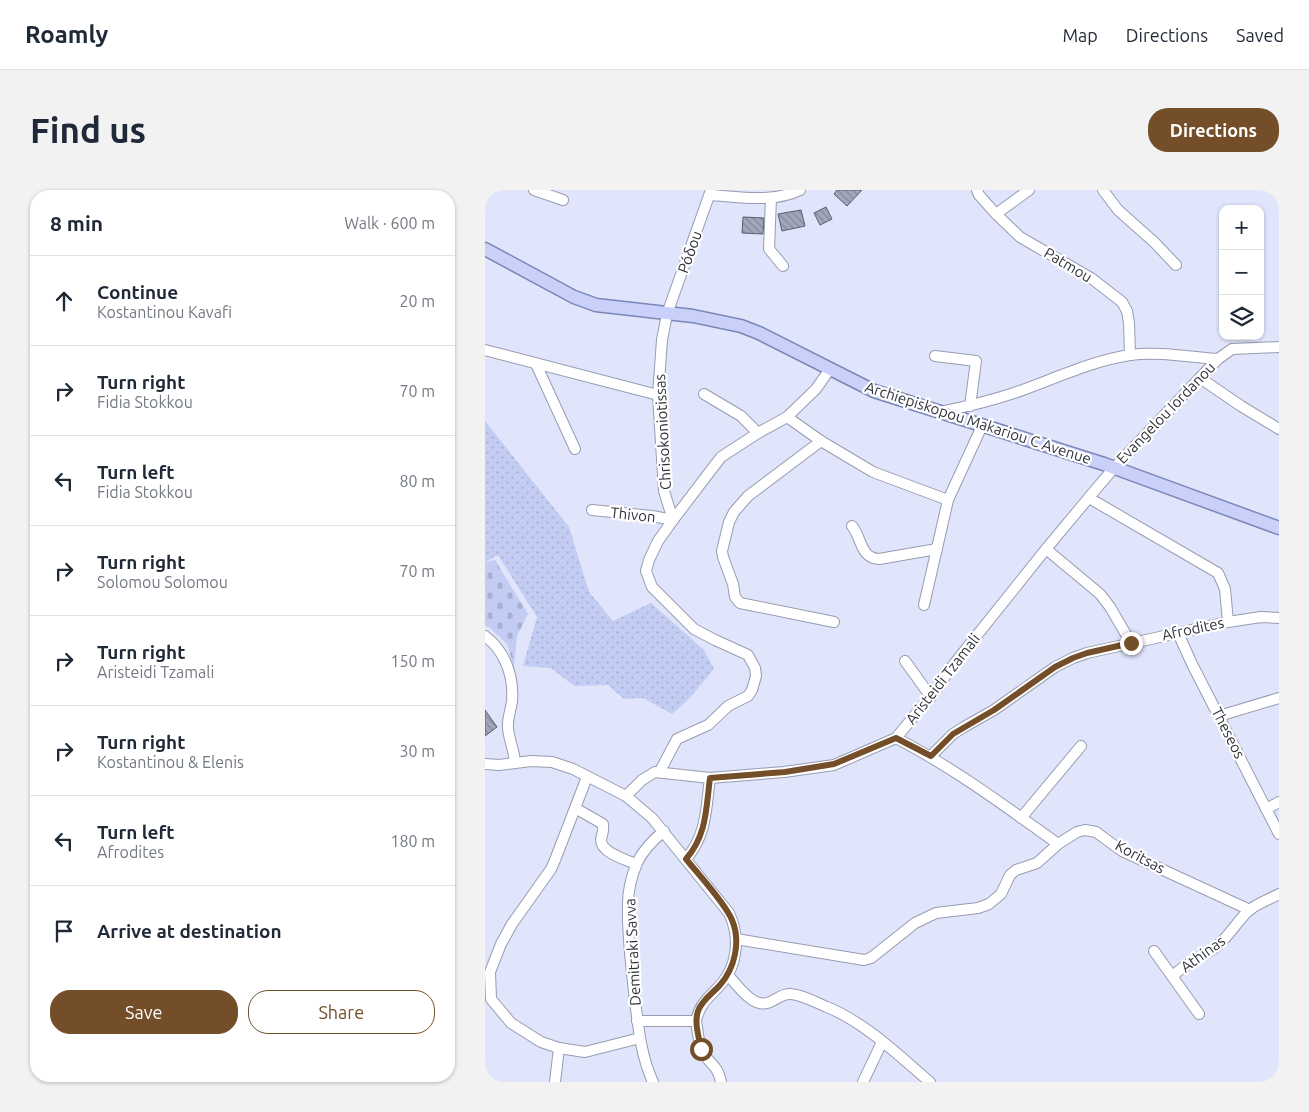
<!DOCTYPE html>
<html lang="en">
<head>
<meta charset="utf-8">
<style>
  body { margin:0; font-family:Ubuntu,sans-serif; background:#f2f2f3; color:#1f2937 }
  .controls { position:absolute; right:15px; top:15px; display:grid; overflow:hidden; border-radius:10px; box-shadow:0 1px 4px #0004 }
  .controls button { width:45px; height:45px; display:grid; place-items:center; padding:0; border:0; border-bottom:1px solid #e0e1e3; background:#fff; color:#1f2937; font:25px sans-serif }
  .stop { position:absolute; width:15px; height:15px; margin:-11px; border:4px solid #734e29; border-radius:50%; background:#fff }
  .stop.end { background:#734e29; border-color:#fff; box-shadow:0 1px 5px #0008 }
  .list { margin:0; padding:0; list-style:none }
  h2 { display:flex; justify-content:space-between; align-items:center; height:65px; margin:0; padding:0 20px; font-size:21px }
  h2 small { font-size:16px; font-weight:400; color:#747a83 }
  .list li { display:grid; grid-template-columns:32px 1fr auto; gap:15px; align-items:center; box-sizing:border-box; height:90px; padding:0 20px; border-top:1px solid #e0e1e3 }
  .list b { display:block; font-size:19px; white-space:nowrap }
  .list p { margin:0; font-size:16px; white-space:nowrap; color:#747a83 }
  .list em { font-size:16px; font-style:normal; color:#747a83 }
  .actions { display:flex; gap:10px; padding:15px 20px }
  .actions a { flex:1; padding:11px 0; border:1px solid #734e29; border-radius:20px; text-align:center; font-size:18px; color:#734e29 }
  .actions .main { background:#734e29; color:#fff }
  .icon { flex:none; width:28px; height:28px; fill:none; stroke:currentColor; stroke-width:2; stroke-linecap:round; stroke-linejoin:round }
  .map { position:relative; flex:none; width:794px; height:892px; overflow:hidden; border-radius:20px }
  header { display:flex; align-items:center; gap:30px; box-sizing:border-box; height:70px; padding:0 25px; background:#fff; border-bottom:1px solid #e0e1e3 }
  header strong { font-size:24px }
  nav { display:flex; gap:28px; margin-inline-start:auto; font-size:18px }
  .intro { display:flex; align-items:center; justify-content:space-between; box-sizing:border-box; height:120px; padding:0 30px }
  h1 { margin:0; font-size:35px }
  .button { padding:12px 22px; border-radius:20px; background:#734e29; color:#fff; font-size:18px; font-weight:700 }
  main { display:flex; gap:30px; padding:0 30px }
  aside { flex:1; background:#fff; border-radius:20px; box-shadow:0 1px 4px #0004 }
  .map>svg:first-child { display:block }
  .grass { fill:url(#grass-dots) }
  .cemetery { fill:url(#cemetery-stones) }
  .building { fill:url(#building-back-hatch); stroke:#595d70 }
  .lines { fill:none; stroke-linecap:round; stroke-linejoin:round }
  .minor-casing { stroke:#979cb1; stroke-width:12 }
  .major-casing { stroke:#7c86b6; stroke-width:15 }
  .minor { stroke:#fff; stroke-width:10 }
  .major { stroke:#c9d1fb; stroke-width:12 }
  .route { stroke:#734e29; stroke-width:6 }
  .labels { text-anchor:middle; stroke-width:4.5; stroke-linejoin:round; paint-order:stroke }
  .street-label { font-size:15px; fill:#30323b; stroke:#fff }
</style>
</head>
<body>
<header>
<strong>Roamly</strong>
<nav><a>Map</a><a>Directions</a><a>Saved</a></nav>
</header>
<div class="intro"><h1>Find us</h1><a class="button">Directions</a></div>
<main>
<aside>
<h2>8 min<small>Walk · 600 m</small></h2>
<ul class="list">
<li><svg class="icon" aria-label="ahead" viewBox="0 0 24 24"><path d="M12 20V5M6 11l6-6 6 6"/></svg><div><b>Continue</b><p>Kostantinou Kavafi</p></div><em>20 m</em></li>
<li><svg class="icon" aria-label="right" viewBox="0 0 24 24"><path d="M7 20v-9h11M14 6l5 5-5 5"/></svg><div><b>Turn right</b><p>Fidia Stokkou</p></div><em>70 m</em></li>
<li><svg class="icon" aria-label="left" viewBox="0 0 24 24"><path d="M17 20v-9H6M10 6l-5 5 5 5"/></svg><div><b>Turn left</b><p>Fidia Stokkou</p></div><em>80 m</em></li>
<li><svg class="icon" aria-label="right" viewBox="0 0 24 24"><path d="M7 20v-9h11M14 6l5 5-5 5"/></svg><div><b>Turn right</b><p>Solomou Solomou</p></div><em>70 m</em></li>
<li><svg class="icon" aria-label="right" viewBox="0 0 24 24"><path d="M7 20v-9h11M14 6l5 5-5 5"/></svg><div><b>Turn right</b><p>Aristeidi Tzamali</p></div><em>150 m</em></li>
<li><svg class="icon" aria-label="right" viewBox="0 0 24 24"><path d="M7 20v-9h11M14 6l5 5-5 5"/></svg><div><b>Turn right</b><p>Kostantinou &amp; Elenis</p></div><em>30 m</em></li>
<li><svg class="icon" aria-label="left" viewBox="0 0 24 24"><path d="M17 20v-9H6M10 6l-5 5 5 5"/></svg><div><b>Turn left</b><p>Afrodites</p></div><em>180 m</em></li>
<li><svg class="icon" aria-label="arrive" viewBox="0 0 24 24"><path d="M6 21V4h12l-3 4 3 4H6"/></svg><div><b>Arrive at destination</b></div></li>
</ul>
<div class="actions"><a class="main">Save</a><a>Share</a></div>
</aside>
<div class="map">
<svg width="794" height="892" viewBox="0 0 794 892">
  <defs>
    <pattern id="grass-dots" width="8" height="8" patternUnits="userSpaceOnUse" patternTransform="scale(1.25)"><rect width="8" height="8" fill="#c3ccf2"/><path d="M2 2h.1M6 6h.1" fill="none" stroke="#a8b0d0" stroke-width="1.8" stroke-linecap="round"/></pattern>
    <pattern id="cemetery-stones" width="16" height="16" patternUnits="userSpaceOnUse" patternTransform="scale(1.25)"><rect width="16" height="16" fill="#c3ccf2"/><path d="M2 7V4a2 2 0 0 1 4 0v3zM10 15v-3a2 2 0 0 1 4 0v3z" fill="#a8b0d0"/></pattern>
    <pattern id="building-back-hatch" width="6" height="6" patternUnits="userSpaceOnUse" patternTransform="scale(1.25)"><rect width="6" height="6" fill="#a1a6bb"/><path d="M-1 5l2 2M0 0l6 6M5-1l2 2" fill="none" stroke="#848899"/></pattern>
  </defs>
  <rect width="100%" height="100%" fill="#e0e5fc"/>
  <path class="grass" d="M0,231L84,337L104,402L128,431L166,413L219,460L229,479L205,508L187,524L158,508L139,509L123,495L89,496L66,478L38,476L52,427L13,365L0,372Z"/>
  <path class="cemetery" d="M10,370L43,424L32,446L29,477L22,454L4,437L0,436V372Z"/>
  <g class="building">
    <path d="M352,0H377L362,16L349,4Z"/>
    <path d="M341,17L347,29L335,35L329,23Z"/>
    <path d="M316,20L320,36L297,41L293,24Z"/>
    <path d="M258,27L279,28L278,44L257,43Z"/>
    <path d="M0,520L12,537L0,546Z"/>
  </g>
  <g class="lines">
    <defs>
      <g id="minor">
        <path d="M49,0L78,10"/>
        <path d="M492,0L494,5L511,24L535,47L606,88L637,112L642,121L644,133L645,165"/>
        <path d="M618,0L633,20L669,52L691,75"/>
        <path d="M225,5C255,7 288,13 315,0"/>
        <path d="M286,8L284,59L298,76"/>
        <path d="M511,24L544,0"/>
        <path d="M0,160L173,205"/>
        <path d="M450,166L491,171L485,216"/>
        <path d="M51,174L90,259"/>
        <path d="M715,188L756,216L794,239"/>
        <path d="M219,204L256,226L273,243"/>
        <path d="M455,222C480,217 505,211 529,203C567,190 605,171 645,165C673,161 704,167 733,169"/>
        <path d="M302,227L336,251L388,282L463,310"/>
        <path d="M336,251L263,306L249,322L244,332L237,361L238,367L248,394L250,407L255,413L349,432"/>
        <path d="M604,308L733,383L740,399L743,432"/>
        <path d="M107,320L167,326L188,330"/>
        <path d="M188,330L179,301L173,205L177,150L182,124L226,0"/>
        <path d="M367,336C377,348 375,368 394,369L452,359"/>
        <path d="M561,359L615,404L625,417L646,453"/>
        <path d="M439,415L463,310L497,236"/>
        <path d="M693,443L707,474L794,644"/>
        <path d="M0,446C20,461 29,486 27,511C26,520 22,529 23,538C24,550 29,560 30,572"/>
        <path d="M420,471L446,507"/>
        <path d="M734,526L794,508"/>
        <path d="M411,548C469,578 520,616 573,654"/>
        <path d="M446,566L468,544L479,537L509,520L570,477L588,468L602,463L743,432L776,427L794,428"/>
        <path d="M0,574L14,575L46,571L67,572L88,579L141,606L167,628L244,723C255,746 253,774 237,793C225,807 215,812 211,831H152"/>
        <path d="M175,581L192,549L223,535L243,516L263,506L267,500L271,486L270,478L263,465L230,450L209,439L167,397L161,381L164,370L173,351L188,330L236,267L273,243L302,227L331,199L345,179"/>
        <path d="M102,587L70,670L66,679L27,734L16,754L5,782L6,809L26,833L56,852L74,858L100,862L155,848"/>
        <path d="M141,606L157,590L170,582L225,588L299,582L349,575L411,548L449,502L469,474L561,359L611,299L629,278L733,169L747,159L794,157"/>
        <path d="M90,618L118,634C119,640 117,644 116,650C116,663 142,670 151,674"/>
        <path d="M781,619L794,612"/>
        <path d="M536,628L596,556"/>
        <path d="M201,669C222,645 221,618 225,588"/>
        <path d="M251,749L379,770L386,768L430,733L451,723L493,718L504,714L516,704L525,685L531,680L552,673L573,654L592,642L600,640L611,642L637,661L765,720"/>
        <path d="M669,761L714,824"/>
        <path d="M243,785C252,795 269,820 285,812C292,809 298,803 306,804C318,805 332,813 342,817C381,833 413,865 445,892"/>
        <path d="M688,786C700,773 718,767 732,756C744,746 752,732 763,721C771,714 785,709 794,704"/>
        <path d="M211,831C213,841 213,854 218,862C225,876 232,873 236,892"/>
        <path d="M70,892L74,858"/>
        <path d="M168,892C155,864 153,833 149,802C146,773 142,743 143,714C143,701 147,685 152,673C158,660 168,650 179,641"/>
        <path d="M378,892L397,852"/>
      </g>
      <path id="major" d="M0,59L89,107L111,115L208,126L256,136L274,143L389,201L619,274L794,338"/>
    </defs>
    <use href="#minor" class="minor-casing"/>
    <use href="#major" class="major-casing"/>
    <use href="#minor" class="minor"/>
    <use href="#major" class="major"/>
  </g>
  <g class="lines">
    <path class="route" d="M216,859C214,847 209,833 213,821C217,810 228,803 235,795C250,778 256,751 247,730C240,713 214,685 201,669C222,645 221,618 225,588L300,582L349,574L411,548L446,566L468,544L509,520L570,477L588,468L602,463L646,453"/>
  </g>
  <g class="labels">
    <g class="street-label">
      <text transform="translate(205 62) rotate(-70)" y="5">Ρόδου</text>
      <text transform="translate(583 75) rotate(31)" y="5">Patmou</text>
      <text transform="translate(681 223) rotate(-46)" y="5">Evangelou Iordanou</text>
      <text transform="translate(493 233) rotate(18)" y="5">Archiepiskopou Makariou C Avenue</text>
      <text transform="translate(178 242) rotate(-93)" y="5">Chrisokoniotissas</text>
      <text transform="translate(148 325) rotate(6)" y="5">Thivon</text>
      <text transform="translate(708 439) rotate(-12)" y="5">Afrodites</text>
      <text transform="translate(458 489) rotate(-52)" y="5">Aristeidi Tzamali</text>
      <text transform="translate(743 543) rotate(63)" y="5">Theseos</text>
      <text transform="translate(655 667) rotate(28)" y="5">Koritsas</text>
      <text transform="translate(148 762) rotate(-93)" y="5">Demitraki Savva</text>
      <text transform="translate(718 764) rotate(-36)" y="5">Athinas</text>
    </g>
  </g>
</svg>
<div class="controls">
<button>+</button>
<button>−</button>
<button><svg class="icon" aria-label="layers" viewBox="0 0 24 24"><path d="M12 4l9 5-9 5-9-5zM3 14l9 5 9-5"/></svg></button>
</div>
<div class="stop" style="left:216px;top:859px"></div>
<div class="stop end" style="left:646px;top:453px"></div>
</div>
</main>
</body>
</html>
